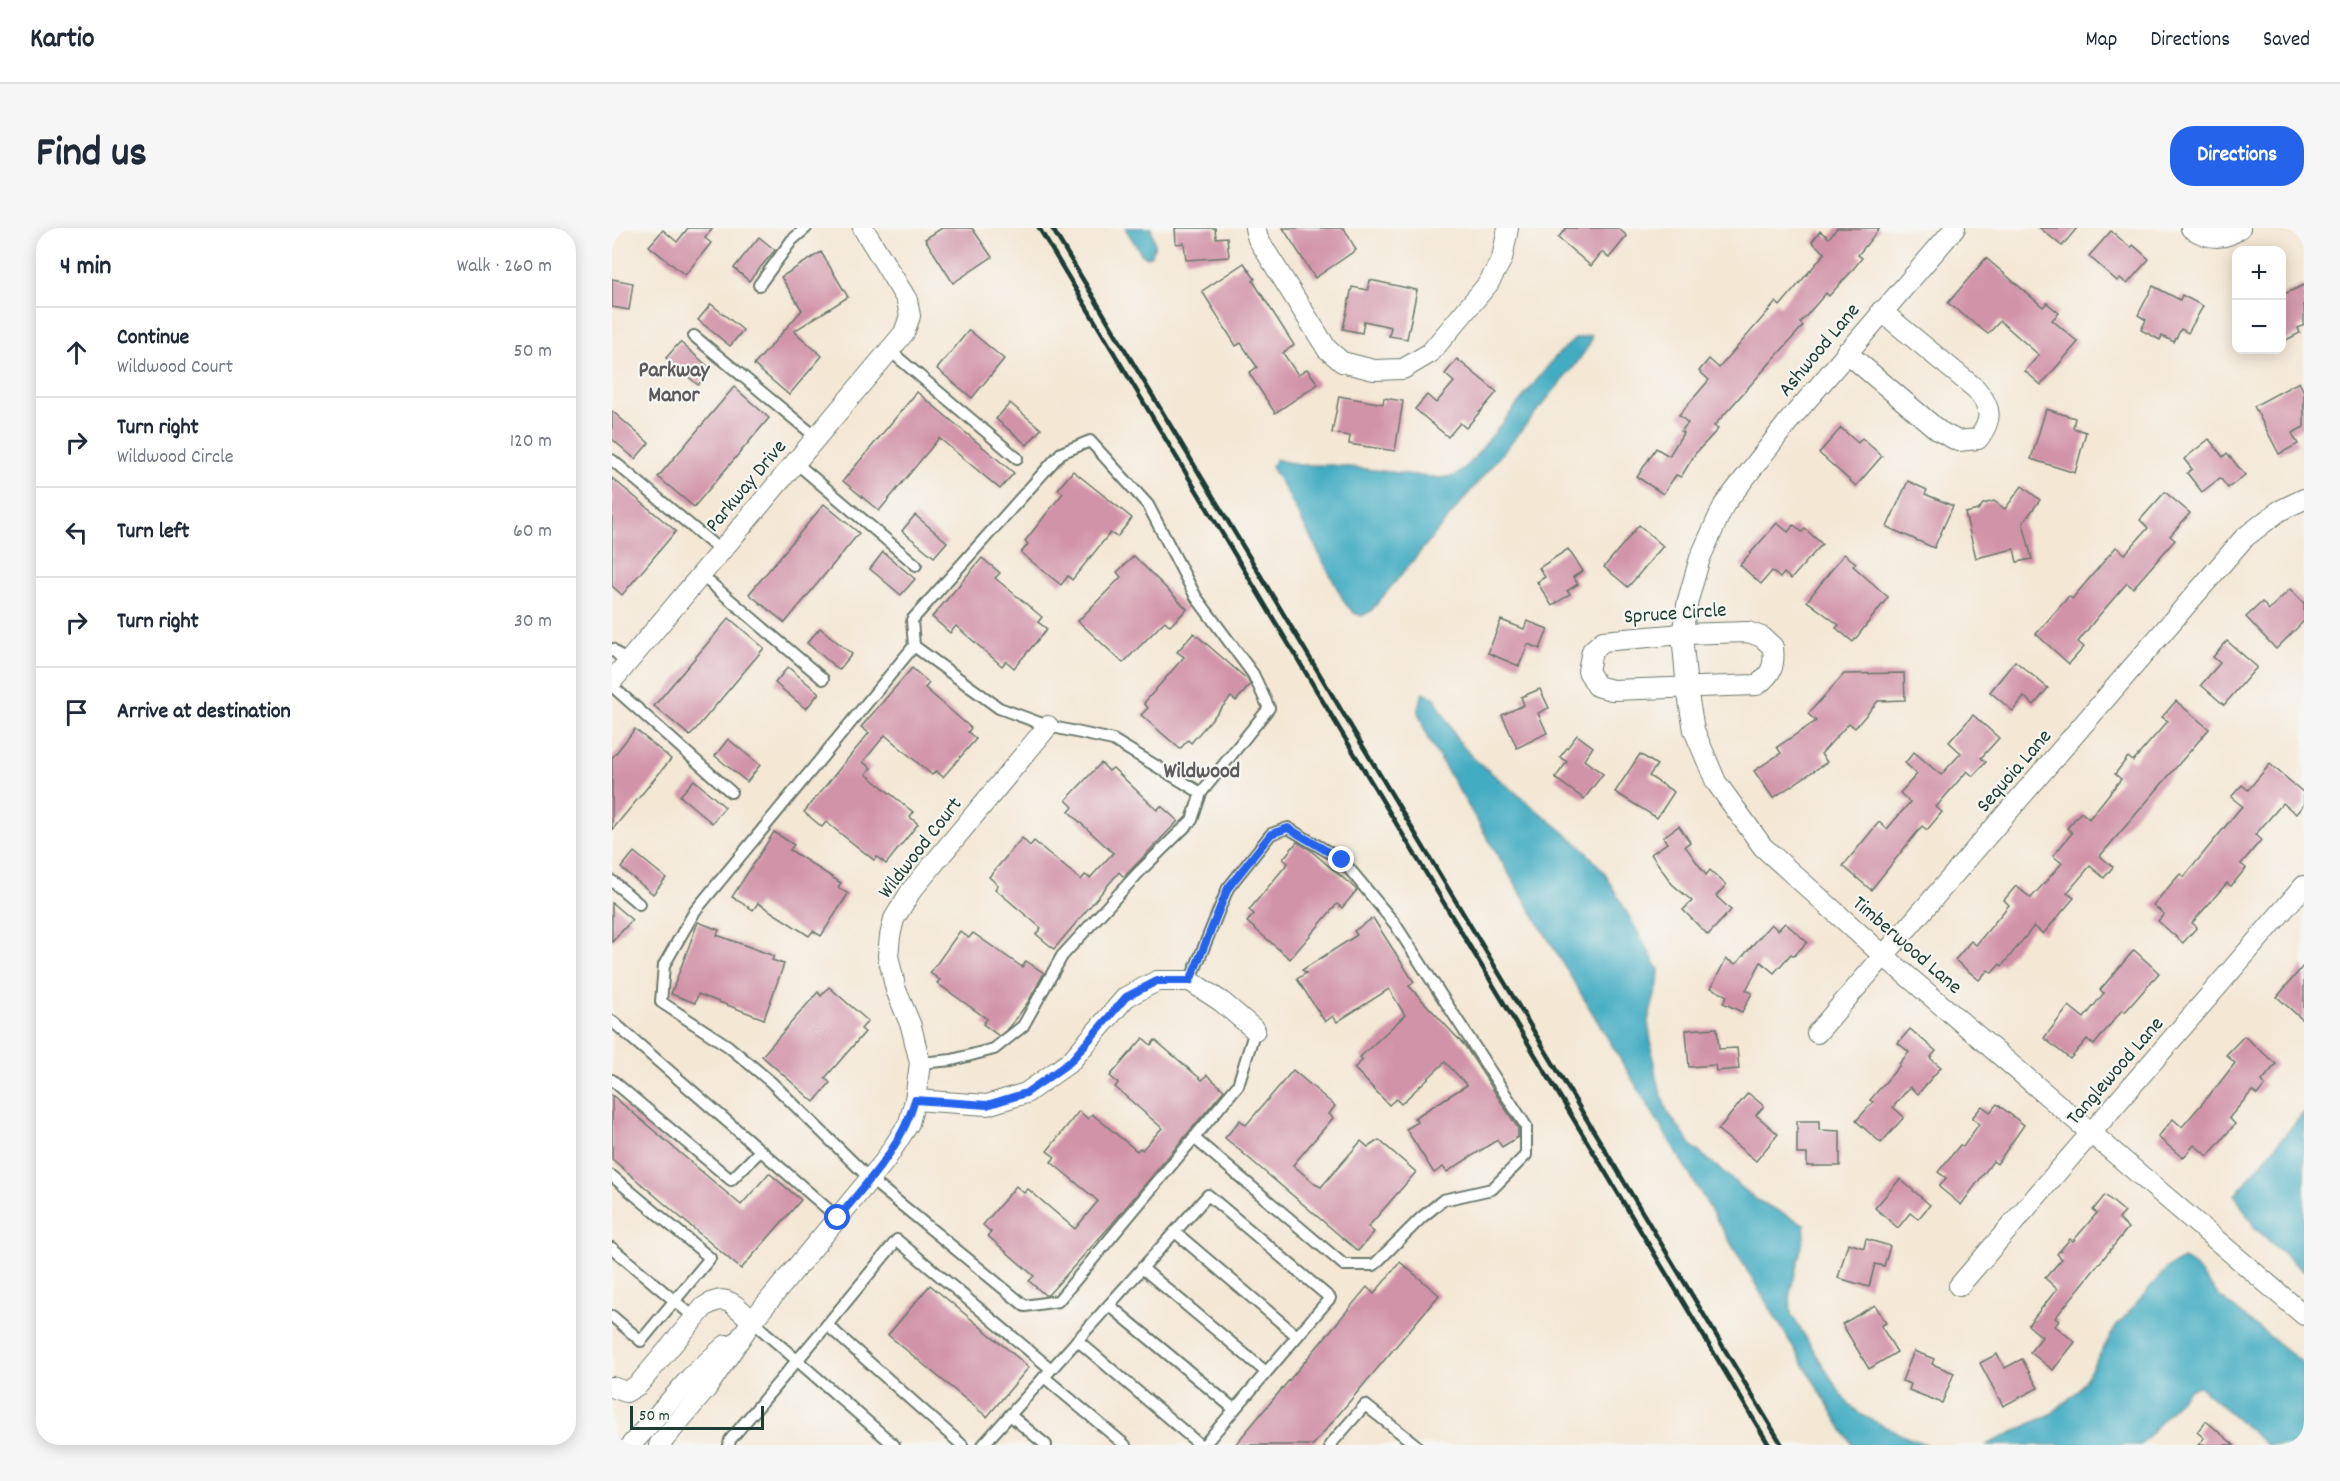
<!DOCTYPE html>
<html lang="en">
<head>
<meta charset="utf-8">
<style>
  body { margin:0; font-family:Dekko,sans-serif; background:#f6f6f7; color:#1f2937 }
  .controls { position:absolute; right:18px; top:18px; display:grid; overflow:hidden; border-radius:12px; box-shadow:0 3px 15px #0003 }
  .controls button { width:54px; height:54px; display:grid; place-items:center; padding:0; border:0; border-bottom:2px solid #e0e1e3; background:#fff; color:#1f2937; font:30px sans-serif }
  .scale { position:absolute; left:18px; bottom:15px; width:134px; box-sizing:border-box; padding-left:6px; border:3px solid #1f3d34; border-top:0; font-size:16px; line-height:21px; white-space:nowrap; color:#1f3d34; -webkit-text-stroke:4px #f6f6f2; paint-order:stroke }
  .stop { position:absolute; width:18px; height:18px; margin:-14px; border:4px solid #2563eb; border-radius:50%; background:#fff }
  .stop.end { background:#2563eb; border-color:#fff; box-shadow:0 2px 6px #0008 }
  .list { margin:0; padding:0; list-style:none }
  h2 { display:flex; justify-content:space-between; align-items:center; height:78px; margin:0; padding:0 24px; font-size:26px }
  h2 small { font-size:20px; font-weight:400; color:#747a83 }
  .list li { display:grid; grid-template-columns:39px 1fr auto; gap:18px; align-items:center; box-sizing:border-box; height:90px; padding:0 24px; border-top:2px solid #e0e1e3 }
  .list b { display:block; font-size:22px; white-space:nowrap }
  .list p { margin:0; font-size:20px; white-space:nowrap; color:#747a83 }
  .list em { font-size:20px; font-style:normal; color:#747a83 }
  .icon { flex:none; width:33px; height:33px; fill:none; stroke:currentColor; stroke-width:2; stroke-linecap:round; stroke-linejoin:round }
  .map { position:relative; flex:none; width:1692px; height:1217px; overflow:hidden; border-radius:24px }
  header { display:flex; align-items:center; gap:36px; box-sizing:border-box; height:84px; padding:0 30px; background:#fff; border-bottom:2px solid #e0e1e3 }
  header strong { font-size:28px }
  nav { display:flex; gap:33px; margin-inline-start:auto; font-size:21px }
  .intro { display:flex; align-items:center; justify-content:space-between; box-sizing:border-box; height:144px; padding:0 36px }
  h1 { margin:0; font-size:42px }
  .button { padding:15px 27px; border-radius:24px; background:#2563eb; color:#fff; font-size:21px; font-weight:700 }
  main { display:flex; gap:36px; padding:0 36px }
  aside { flex:1; background:#fff; border-radius:24px; box-shadow:0 3px 15px #0003 }
  .map>svg:first-child { display:block }
  .water { fill:#43acc2; stroke:#31747b; stroke-width:1.5 }
  .building { fill:#d193a8 }
  .lines { fill:none; stroke-linecap:round; stroke-linejoin:round }
  .lane-casing { stroke:#6a786c; stroke-width:14 }
  .street-casing { stroke:#6a786c; stroke-width:22 }
  .lane { stroke:#fff; stroke-width:10 }
  .street { stroke:#fff; stroke-width:20 }
  .rail { stroke:#1f3d34; stroke-width:4.5 }
  .route { stroke:#2563eb; stroke-width:8 }
  .labels { text-anchor:middle; stroke-width:4.5; stroke-linejoin:round; paint-order:stroke }
  .street-label { font-size:21px; fill:#1f3d34; stroke:#f6f6f2 }
  .neighbourhood-label { font-size:22px; font-weight:bold; fill:#5d5b5d; stroke:#f6f6f2 }
</style>
</head>
<body>
<header>
<strong>Kartio</strong>
<nav><a>Map</a><a>Directions</a><a>Saved</a></nav>
</header>
<div class="intro"><h1>Find us</h1><a class="button">Directions</a></div>
<main>
<aside>
<h2>4 min<small>Walk · 260 m</small></h2>
<ul class="list">
<li><svg class="icon" aria-label="ahead" viewBox="0 0 24 24"><path d="M12 20V5M6 11l6-6 6 6"/></svg><div><b>Continue</b><p>Wildwood Court</p></div><em>50 m</em></li>
<li><svg class="icon" aria-label="right" viewBox="0 0 24 24"><path d="M7 20v-9h11M14 6l5 5-5 5"/></svg><div><b>Turn right</b><p>Wildwood Circle</p></div><em>120 m</em></li>
<li><svg class="icon" aria-label="left" viewBox="0 0 24 24"><path d="M17 20v-9H6M10 6l-5 5 5 5"/></svg><div><b>Turn left</b></div><em>60 m</em></li>
<li><svg class="icon" aria-label="right" viewBox="0 0 24 24"><path d="M7 20v-9h11M14 6l5 5-5 5"/></svg><div><b>Turn right</b></div><em>30 m</em></li>
<li><svg class="icon" aria-label="arrive" viewBox="0 0 24 24"><path d="M6 21V4h12l-3 4 3 4H6"/></svg><div><b>Arrive at destination</b></div></li>
</ul>
</aside>
<div class="map">
<svg width="1692" height="1217" viewBox="0 0 1692 1217">
  <rect width="100%" height="100%" fill="#f6f6f2"/>
  <filter id="ink" filterUnits="userSpaceOnUse"><feTurbulence type="fractalNoise" baseFrequency=".0167" numOctaves="2"/><feDisplacementMap in="SourceGraphic" scale="12" xChannelSelector="R" yChannelSelector="G"/><feConvolveMatrix kernelMatrix="1 2 1 2 8 2 1 2 1" color-interpolation-filters="sRGB"/></filter>
  <filter id="wash" filterUnits="userSpaceOnUse"><feTurbulence type="fractalNoise" baseFrequency=".008" numOctaves="4" result="noise"/><feDisplacementMap in="SourceGraphic" scale="24" xChannelSelector="R" yChannelSelector="G"/><feGaussianBlur stdDeviation="1.35" result="paint"/><feColorMatrix in="noise" values="0 0 0 0 0 0 0 0 0 0 0 0 0 0 0 0 0 1.4 0 .05"/><feComposite in="paint" operator="in"/></filter>
  <g filter="url(#wash)">
    <rect width="100%" height="100%" fill="#f4e7d4"/>
    <g class="water">
      <path d="M513,0H539L543,17L539,28L534,29L530,27Z"/>
      <path d="M980,107L977,117L964,136L759,383L750,388L742,385L733,375L674,263L659,239L664,231L687,237H720L828,250L843,248L858,235L945,127L963,111Z"/>
      <path d="M811,464L823,470L845,511L860,529L970,619L992,644L1047,742L1046,756L1036,793L1044,850L1055,883L1080,918L1145,972L1192,996L1193,1005L1178,1065L1179,1086L1232,1171L1248,1186L1292,1208L1316,1217H1240L816,511L806,484Z"/>
      <path d="M1692,884V1044L1643,1000L1623,967Z"/>
      <path d="M1571,1031L1582,1037L1607,1068L1692,1136V1217H1655L1587,1158L1576,1162L1529,1217H1374L1439,1186L1467,1162L1504,1099L1556,1039Z"/>
    </g>
    <g id="blocks">
      <g class="building">
        <path d="M76,0H101L93,10L99,15L73,47L37,18L51,2L65,14Z"/>
        <path d="M330,0H360L380,29L341,55L313,11Z"/>
        <path d="M563,0H603L604,10L615,9L617,29L574,32L572,15L564,16Z"/>
        <path d="M671,0H732L744,22L703,50Z"/>
        <path d="M954,0H1006L1015,8L997,30L990,24L979,38L946,10Z"/>
        <path d="M1225,0H1268L1246,27L1250,30L1238,45L1217,68L1214,65L1188,95L1191,98L1102,198L1106,201L1083,226L1069,249L1064,247L1051,266L1025,249L1044,220L1057,228L1071,205L1069,203L1076,195L1067,187L1097,152L1087,143L1097,131L1107,140L1164,74L1168,78L1213,25L1200,14L1208,3L1217,10Z"/>
        <path d="M1428,0H1465L1450,18Z"/>
        <path d="M1499,3L1519,20L1521,17L1537,31L1515,56L1508,50L1505,53L1477,28Z"/>
        <path d="M147,9L163,22L137,53L122,40Z"/>
        <path d="M209,24L236,69L182,103L210,128L177,167L142,137L190,82L169,49Z"/>
        <path d="M1374,30L1431,79L1435,75L1447,85L1440,92L1466,114L1429,157L1413,143L1427,127L1388,93L1376,106L1336,75Z"/>
        <path d="M632,35L643,51L641,53L682,117L671,125L686,147L695,141L706,156L663,185L637,145L645,139L629,115L624,118L590,63Z"/>
        <path d="M0,51L21,55L17,82L0,79Z"/>
        <path d="M758,52L805,62L795,111L777,108L779,99L752,93L750,105L731,101L740,59L756,62Z"/>
        <path d="M1692,57V97L1686,100L1688,105L1670,114V67Z"/>
        <path d="M1541,58L1568,72L1570,67L1591,78L1576,105L1569,101L1562,114L1550,108L1548,112L1529,102L1534,92L1526,87Z"/>
        <path d="M99,76L131,102L118,118L86,92Z"/>
        <path d="M357,102L392,131L360,170L325,141Z"/>
        <path d="M68,114L99,141L86,157L54,130Z"/>
        <path d="M845,131L885,164L854,200L848,195L836,209L803,181L815,167L824,175L842,154L833,146Z"/>
        <path d="M1687,154L1692,164V199L1680,205L1686,216L1667,226L1642,178Z"/>
        <path d="M122,159L157,190L82,279L46,249Z"/>
        <path d="M305,164L402,245L388,261L327,210L267,283L231,253Z"/>
        <path d="M727,168L771,176L772,170L791,173L783,223L737,216L738,208L720,205Z"/>
        <path d="M398,175L429,201L415,217L384,191Z"/>
        <path d="M1434,181L1463,190L1461,200L1474,204L1463,245L1419,231Z"/>
        <path d="M0,183L37,215L23,231L0,211Z"/>
        <path d="M1229,200L1246,215L1250,210L1270,228L1244,258L1207,225Z"/>
        <path d="M1597,211L1611,229L1615,225L1633,247L1616,260L1608,250L1590,264L1575,245L1580,241L1572,231Z"/>
        <path d="M461,243L520,290L505,309L498,305L460,352L456,348L449,357L409,325L416,316L413,313L451,265L446,261Z"/>
        <path d="M0,250L64,303L10,367L0,358Z"/>
        <path d="M1296,253L1315,262L1313,266L1341,278L1322,320L1275,299Z"/>
        <path d="M1410,258L1428,272L1411,295L1420,331L1405,334L1402,321L1364,330L1353,285L1366,282L1371,276L1382,273L1393,281Z"/>
        <path d="M1553,264L1578,285L1558,308L1563,312L1521,360L1515,355L1484,391L1466,414L1472,419L1457,436L1424,406L1457,368L1460,371L1504,319L1513,326L1536,300L1528,292Z"/>
        <path d="M212,276L247,305L173,395L137,366Z"/>
        <path d="M303,287L335,314L322,329L290,303Z"/>
        <path d="M1165,295L1176,304L1182,297L1190,304L1193,301L1210,316L1179,351L1172,345L1168,350L1160,343L1149,356L1128,337Z"/>
        <path d="M1027,297L1051,318L1016,359L992,339Z"/>
        <path d="M956,321L971,343L961,349L966,356L955,363L958,366L940,378L925,354L933,349L927,340Z"/>
        <path d="M271,324L303,351L289,367L258,341Z"/>
        <path d="M1232,326L1244,335L1241,338L1276,369L1241,414L1224,400L1227,397L1195,373Z"/>
        <path d="M522,328L575,381L558,398L553,393L511,435L466,393L509,349L505,344Z"/>
        <path d="M370,330L388,345L383,350L430,389L426,394L435,401L402,440L394,433L390,438L344,398L338,405L320,389Z"/>
        <path d="M1678,361L1692,375V393L1664,421L1634,389L1650,374L1657,382Z"/>
        <path d="M117,390L152,420L78,508L42,478Z"/>
        <path d="M889,392L912,401L915,393L936,401L928,421L916,416L907,438L876,425Z"/>
        <path d="M208,400L240,426L227,442L195,415Z"/>
        <path d="M582,405L636,452L638,457L624,473L619,469L579,515L576,512L568,521L529,487L536,480L532,475L572,429L565,424Z"/>
        <path d="M1615,413L1645,439L1612,477L1589,457L1608,435L1601,429Z"/>
        <path d="M1403,433L1436,460L1422,477L1412,469L1401,483L1378,464Z"/>
        <path d="M176,439L207,465L194,481L163,455Z"/>
        <path d="M300,440L317,455L313,460L359,500L356,504L364,511L331,549L324,543L320,547L273,507L251,534L259,540L254,546L301,584L298,589L306,596L274,636L265,629L262,632L214,594L210,599L192,584L257,505L249,499Z"/>
        <path d="M1292,445L1293,472L1266,473L1243,500L1237,495L1209,526L1215,534L1161,570L1142,543L1169,525L1165,519L1204,493L1196,486L1232,446Z"/>
        <path d="M928,461L937,480L926,485L935,505L905,520L890,487L912,477L909,469Z"/>
        <path d="M1564,473L1597,501L1488,628L1501,639L1492,650L1478,638L1455,665L1462,670L1431,706L1422,698L1390,738L1388,736L1380,745L1376,742L1367,752L1343,732L1359,713L1364,717L1397,677L1392,672L1404,658L1419,670L1450,635L1441,628L1460,605L1455,600L1469,584L1477,591L1509,551L1503,546L1516,529L1521,533L1556,493L1550,489Z"/>
        <path d="M1361,487L1387,510L1369,530L1374,534L1361,548L1355,543L1324,579L1330,584L1315,602L1310,598L1259,662L1231,638L1267,594L1275,601L1298,574L1288,565L1305,546L1293,535L1302,524L1329,547L1349,525L1337,514Z"/>
        <path d="M23,501L59,531L0,602V530Z"/>
        <path d="M965,507L981,519L972,532L991,546L972,571L943,550L955,534L948,529Z"/>
        <path d="M116,511L148,537L135,554L103,528Z"/>
        <path d="M1028,526L1045,537L1037,548L1062,564L1045,590L1003,564Z"/>
        <path d="M489,535L497,543L501,540L545,582L549,578L566,593L512,649L507,644L442,721L424,706L429,700L383,661L386,657L377,649L410,610L418,618L422,613L469,652L473,647L478,650L501,625L457,584L461,579L454,572Z"/>
        <path d="M1658,536L1692,565V576L1684,586L1671,575L1643,607L1649,612L1629,636L1634,640L1619,658L1615,655L1580,695L1585,699L1571,715L1546,693L1552,686L1541,677L1568,646L1572,649L1630,578L1619,569L1630,557L1636,562Z"/>
        <path d="M82,552L113,579L100,595L68,568Z"/>
        <path d="M1067,598L1078,614L1073,618L1094,647L1098,642L1114,657L1104,668L1119,682L1096,707L1071,682L1080,673L1060,656L1039,626L1055,615L1051,609Z"/>
        <path d="M162,604L182,617L178,622L229,655L226,659L236,666L209,708L201,703L197,708L146,675L141,682L120,669Z"/>
        <path d="M685,614L697,621L745,662L730,680L725,676L678,731L635,694L642,686L637,682L676,635L671,631Z"/>
        <path d="M22,624L54,650L41,666L9,640Z"/>
        <path d="M0,675L20,692L0,714Z"/>
        <path d="M761,690L802,754L797,758L853,818L906,900V909L890,919L885,912L835,944L831,939L822,945L794,901L806,894L802,890L855,857L833,834L789,876L784,871L777,877L742,840L751,832L748,829L793,787L777,761L725,794L721,788L713,794L685,751L694,745L690,742L745,707L742,703Z"/>
        <path d="M86,694L107,702L105,707L162,728L160,732L172,736L152,791L86,766L83,775L59,766Z"/>
        <path d="M1173,695L1195,714L1182,728L1179,726L1162,745L1149,734L1134,762L1140,765L1130,784L1111,775L1115,768L1099,760L1114,731L1124,736L1159,696L1166,702Z"/>
        <path d="M348,703L357,710L361,705L410,739L414,733L432,745L416,774L398,799L387,808L371,796L375,791L325,755L328,752L318,745Z"/>
        <path d="M1522,722L1547,745L1513,784L1510,782L1482,817L1475,811L1458,831L1432,810L1457,778L1472,790L1492,765L1488,762Z"/>
        <path d="M1692,737V793L1665,769Z"/>
        <path d="M217,759L256,793L249,801L253,804L213,850L218,855L202,874L150,828L206,764L209,768Z"/>
        <path d="M1105,800L1107,821L1125,820L1127,841L1104,843L1103,837L1077,839L1074,802Z"/>
        <path d="M1298,801L1324,823L1318,830L1329,839L1306,866L1298,859L1281,879L1292,889L1269,915L1244,893L1261,874L1258,872L1288,837L1287,836L1297,824L1286,815Z"/>
        <path d="M1632,808L1664,836L1650,853L1653,857L1645,867L1640,863L1617,890L1623,896L1596,928L1582,917L1571,930L1546,909L1561,891L1570,899L1606,857L1623,835L1614,827Z"/>
        <path d="M531,810L539,817L543,812L590,852L595,847L612,862L500,996L436,1067H433L417,1053L422,1048L376,1008L379,1004L371,997L404,958L412,965L416,961L463,1001L486,973L439,934L443,929L435,923L467,883L476,891L480,886L525,923L528,920L530,922L550,900L503,859L506,855L498,848Z"/>
        <path d="M681,842L723,878L717,886L721,890L681,937L703,956L709,959L749,913L756,919L767,912L804,944L756,999L762,1004L746,1023L613,910L628,892L634,897Z"/>
        <path d="M1136,865L1152,878L1144,887L1166,906L1144,933L1106,902Z"/>
        <path d="M0,867L129,977L157,945L189,972L129,1041L0,931Z"/>
        <path d="M1385,876L1412,897L1385,936L1381,933L1349,977L1327,959L1334,950L1326,944L1348,917L1351,919L1367,896L1360,890L1370,878L1378,884Z"/>
        <path d="M1185,893H1207V902L1228,903V938H1195V926H1185Z"/>
        <path d="M1288,951L1318,977L1306,991L1298,985L1286,1000L1263,980Z"/>
        <path d="M1493,967L1513,984L1507,991L1516,1000L1443,1090L1447,1093L1443,1098L1463,1114L1441,1142L1418,1124L1430,1109L1416,1097L1445,1061L1433,1050L1450,1031L1445,1026L1458,1011L1461,1013L1485,985L1481,982Z"/>
        <path d="M1254,1011L1278,1018L1272,1038L1263,1036L1257,1059L1226,1050L1236,1015L1252,1020Z"/>
        <path d="M788,1034L827,1067L701,1217H623L755,1059L762,1066Z"/>
        <path d="M318,1057L417,1139L375,1189L276,1107Z"/>
        <path d="M1263,1077L1274,1095L1269,1098L1285,1124L1257,1141L1230,1096Z"/>
        <path d="M1302,1123L1322,1131L1320,1136L1342,1145L1330,1175L1297,1162L1299,1156L1290,1153Z"/>
        <path d="M1385,1126L1393,1140L1410,1131L1426,1160L1391,1178L1368,1135Z"/>
        <path d="M1594,1193L1622,1217H1586L1592,1210L1585,1204Z"/>
      </g>
    </g>
  </g>
  <g filter="url(#ink)">
    <use href="#blocks" fill-opacity="0" stroke="#6a786c" stroke-width="1.5"/>
    <g class="lines">
      <defs>
        <g id="lane">
          <path d="M147,57L180,12L194,0"/>
          <path d="M82,108L204,209"/>
          <path d="M277,122L405,230"/>
          <path d="M0,232L109,323"/>
          <path d="M183,234L304,337"/>
          <path d="M89,347L211,451"/>
          <path d="M302,418L387,480L436,498L501,512L589,565"/>
          <path d="M0,421L15,435"/>
          <path d="M0,458L119,564"/>
          <path d="M0,653L27,676"/>
          <path d="M578,753L616,660L659,606L676,600L730,632L783,696L914,898V927L880,961L831,972L809,990L762,1037H732L582,910"/>
          <path d="M0,793L226,990"/>
          <path d="M308,835L340,832L382,821L411,798L450,728L527,644L580,592L589,565L657,480L641,446L584,369L536,277L478,213L449,225L300,392L302,418L83,683L52,737L49,774L116,818L159,854L258,951L413,1078L446,1073L626,857L643,802"/>
          <path d="M0,852L119,952L148,923"/>
          <path d="M0,948L98,1030L29,1113L0,1088"/>
          <path d="M563,1004L685,1108"/>
          <path d="M0,1020L83,1090"/>
          <path d="M530,1040L654,1144"/>
          <path d="M497,1077L622,1181"/>
          <path d="M140,1093L282,1217"/>
          <path d="M215,1097L285,1012L439,1141"/>
          <path d="M465,1112L588,1217"/>
          <path d="M432,1149L513,1217"/>
          <path d="M398,1187L434,1217"/>
          <path d="M117,1217L118,1212L215,1097L350,1217"/>
          <path d="M371,1217L596,967L718,1070L592,1217"/>
          <path d="M718,1217L753,1177L804,1217"/>
        </g>
        <g id="street">
          <path d="M643,0L646,11L715,121L730,134L762,142L791,141L818,125L876,56L890,31L896,0"/>
          <path d="M1343,0L1176,194L1112,277L1088,330L1076,372L1070,406L1075,461L1082,502L1104,554L1151,619L1272,728L1692,1087"/>
          <path d="M1579,0C1596,11 1612,13 1628,0"/>
          <path d="M1234,124L1327,203L1346,213L1366,211C1381,191 1380,180 1364,161L1269,83"/>
          <path d="M1136,404L1150,409L1161,419C1163,438 1160,446 1145,457L1000,462L985,458L976,443L980,423L991,413L1070,406Z"/>
          <path d="M0,453L292,105L298,88L295,72L251,0"/>
          <path d="M1205,805L1632,310L1667,283L1692,271"/>
          <path d="M303,872L375,877L414,865L458,834L514,769L545,753H578L610,774L643,802"/>
          <path d="M1347,1058L1692,658"/>
          <path d="M0,1159L14,1164L26,1157L92,1079C115,1063 123,1078 140,1093"/>
          <path d="M19,1217L79,1149L114,1117"/>
          <path d="M47,1217L94,1161L140,1093L272,934L297,895L303,872L308,835L299,798L284,762L276,728L278,708L282,691L299,663L436,498"/>
        </g>
      </defs>
      <use href="#lane" class="lane-casing"/>
      <use href="#street" class="street-casing"/>
      <use href="#lane" class="lane"/>
      <use href="#street" class="street"/>
      <g class="rail">
        <path d="M427,0L1157,1217"/>
        <path d="M440,0L1170,1217"/>
      </g>
    </g>
  </g>
  <g class="lines" filter="url(#ink)">
    <path class="route" d="M226,990C257,952 289,920 303,872L375,877L414,865L458,834L514,769L545,753H578L616,660L659,606L676,600L730,632"/>
  </g>
  <g class="labels">
    <g class="street-label">
      <text transform="translate(1206 121) rotate(-50)" y="7">Ashwood Lane</text>
      <text transform="translate(133 257) rotate(-50)" y="7">Parkway Drive</text>
      <text transform="translate(1063 384) rotate(-4)" y="7">Spruce Circle</text>
      <text transform="translate(1401 542) rotate(-49)" y="7">Sequoia Lane</text>
      <text transform="translate(307 619) rotate(-52)" y="7">Wildwood Court</text>
      <text transform="translate(1296 716) rotate(41)" y="7">Timberwood Lane</text>
      <text transform="translate(1502 842) rotate(-49)" y="7">Tanglewood Lane</text>
    </g>
    <g class="neighbourhood-label">
      <text x="62" y="148">Parkway<tspan x="62" dy="25">Manor</tspan></text>
      <text x="590" y="549">Wildwood</text>
    </g>
  </g>
</svg>
<div class="controls">
<button>+</button>
<button>−</button>
</div>
<div class="scale">50 m</div>
<div class="stop" style="left:226px;top:990px"></div>
<div class="stop end" style="left:730px;top:632px"></div>
</div>
</main>
</body>
</html>
